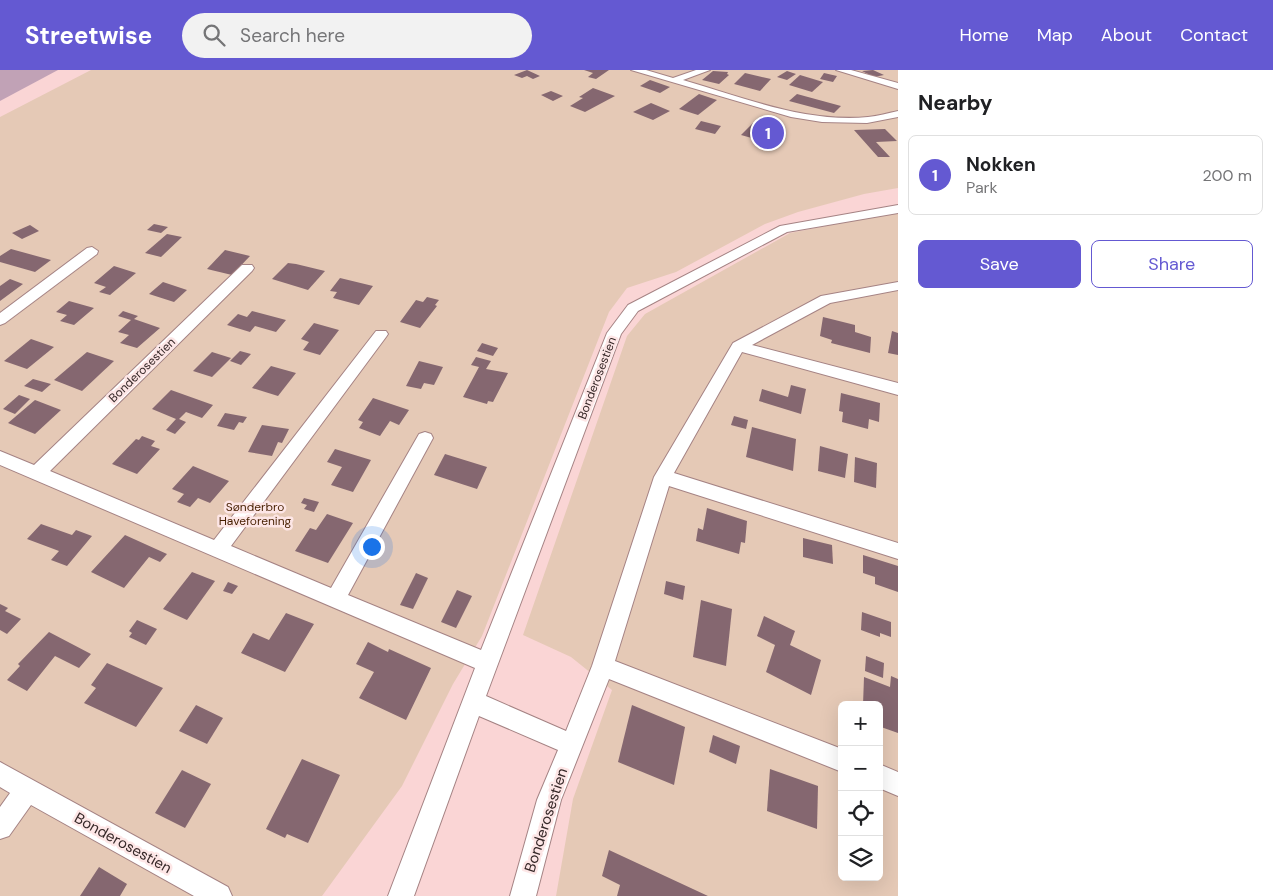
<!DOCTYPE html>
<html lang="en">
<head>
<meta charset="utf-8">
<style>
  body { margin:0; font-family:"DM Sans",sans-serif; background:#f2f2f2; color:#202124 }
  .controls { position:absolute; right:15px; bottom:15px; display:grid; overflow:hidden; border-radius:8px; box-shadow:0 5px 20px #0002 }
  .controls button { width:45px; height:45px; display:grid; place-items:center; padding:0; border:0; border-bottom:1px solid #e0e0e0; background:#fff; color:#202124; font:25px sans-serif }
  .you { position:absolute; left:371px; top:476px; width:18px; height:18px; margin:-12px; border:4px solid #fff; border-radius:50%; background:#1a73e8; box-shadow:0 0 0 8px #1a73e833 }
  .badge { display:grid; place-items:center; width:32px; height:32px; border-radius:50%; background:#6459d2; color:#fff; font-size:16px; font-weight:700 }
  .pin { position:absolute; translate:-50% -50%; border:2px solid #fff; box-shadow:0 1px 5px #0006 }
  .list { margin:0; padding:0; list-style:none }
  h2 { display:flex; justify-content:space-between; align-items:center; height:65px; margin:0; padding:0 20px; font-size:21px }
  h2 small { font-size:16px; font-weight:400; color:#757577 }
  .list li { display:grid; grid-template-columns:32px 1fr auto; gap:15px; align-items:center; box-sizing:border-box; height:80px; margin:0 10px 10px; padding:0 10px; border:1px solid #e0e0e0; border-radius:8px }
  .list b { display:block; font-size:19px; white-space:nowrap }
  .list p { margin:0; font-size:16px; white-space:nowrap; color:#757577 }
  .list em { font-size:16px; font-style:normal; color:#757577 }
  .actions { display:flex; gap:10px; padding:15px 20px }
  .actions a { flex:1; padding:11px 0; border:1px solid #6459d2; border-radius:8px; text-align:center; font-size:18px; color:#6459d2 }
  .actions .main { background:#6459d2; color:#fff }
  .icon { flex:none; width:28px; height:28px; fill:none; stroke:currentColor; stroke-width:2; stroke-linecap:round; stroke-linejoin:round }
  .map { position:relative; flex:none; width:898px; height:826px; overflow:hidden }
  header { display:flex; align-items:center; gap:30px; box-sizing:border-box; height:70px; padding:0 25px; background:#6459d2; color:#fff }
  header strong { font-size:24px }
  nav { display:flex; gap:28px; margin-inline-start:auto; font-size:18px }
  .search { width:350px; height:45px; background:#f2f2f2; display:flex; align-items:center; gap:12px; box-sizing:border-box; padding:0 18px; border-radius:28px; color:#757577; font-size:19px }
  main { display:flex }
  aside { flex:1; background:#fff }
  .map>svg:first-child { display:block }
  .green { fill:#e5c9b6; fill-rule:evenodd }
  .water { fill:#c1a2b6 }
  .building { fill:#856770 }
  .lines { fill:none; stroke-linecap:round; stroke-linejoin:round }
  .lane-casing { stroke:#a58384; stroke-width:2 }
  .lane { fill:#fff; fill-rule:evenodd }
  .labels { text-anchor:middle; stroke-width:5; stroke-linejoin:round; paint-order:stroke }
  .street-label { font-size:12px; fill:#362828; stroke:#fde6e6 }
  .park-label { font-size:12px; fill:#461f00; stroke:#fde6e6 }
  .near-street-label { font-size:15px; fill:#362828; stroke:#fde6e6 }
</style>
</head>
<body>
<header>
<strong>Streetwise</strong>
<div class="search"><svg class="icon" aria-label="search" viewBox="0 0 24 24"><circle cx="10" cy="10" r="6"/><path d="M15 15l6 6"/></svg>Search here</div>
<nav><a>Home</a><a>Map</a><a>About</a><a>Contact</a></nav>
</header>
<main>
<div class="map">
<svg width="898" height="826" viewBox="0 0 898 826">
  <rect width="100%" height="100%" fill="#fad5d5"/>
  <g class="green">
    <path d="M91,0H898V118L864,124L798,142L765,154L676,202L627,218L609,242L482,566L453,614L402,716L322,826H0V47Z"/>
    <path d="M898,142V826H556L573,729L612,620L571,587L523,565L627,266L645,244L790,163ZM842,635H879V807H842Z"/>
  </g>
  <path class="water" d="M0,0H58L0,31Z"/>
  <g class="building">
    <path d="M527,0L540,6L533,9L527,6L522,8L514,5Z"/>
    <path d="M584,0H609L596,9L588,7L593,3Z"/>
    <path d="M873,0L884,5L874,7L862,1Z"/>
    <path d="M713,1L728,2L727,4L729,5L719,14L702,10Z"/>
    <path d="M787,1L796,4L787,10L777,7Z"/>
    <path d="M745,3L771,9L760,21L734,14Z"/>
    <path d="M824,3L837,6L833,12L820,9Z"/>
    <path d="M800,5L823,12L812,22L789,15Z"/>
    <path d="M650,10L670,17L660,23L640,16Z"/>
    <path d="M593,18L615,26L585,42L570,36L583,28L579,27Z"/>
    <path d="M551,21L563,26L553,31L541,25Z"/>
    <path d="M699,24L717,30L698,45L679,39Z"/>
    <path d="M797,24L841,36L834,43L789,31Z"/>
    <path d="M651,33L670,41L653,50L633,42Z"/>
    <path d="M701,51L721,56L715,64L695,59Z"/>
    <path d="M753,53L780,60L769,73L741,65Z"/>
    <path d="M885,59L897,71L876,72L890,87H878L854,60Z"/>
    <path d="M154,154L168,157L161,163L147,160Z"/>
    <path d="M30,155L39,161L22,169L12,163Z"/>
    <path d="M167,164L182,167L161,187L145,183Z"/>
    <path d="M11,179L51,190L35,202L0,192V186Z"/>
    <path d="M225,180L250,186L232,205L207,199Z"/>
    <path d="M288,193L296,194L325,201L308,220L272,209Z"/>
    <path d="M114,196L136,203L110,225L99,222L106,217L94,213Z"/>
    <path d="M340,208L373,216L359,235L333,228L337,222L330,221Z"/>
    <path d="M10,209L23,214L0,231V216Z"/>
    <path d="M163,212L187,220L174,232L149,224Z"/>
    <path d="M427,227L439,230L435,235L437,236L420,258L400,252L416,230L423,232Z"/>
    <path d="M69,231L94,238L74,255L60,251L67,245L56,242Z"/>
    <path d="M123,241L138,246L134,249L160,258L137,278L120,273L129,265L118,262L131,250L118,246Z"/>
    <path d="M252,241L286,250L276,262L255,256L250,262L227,255L238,244L247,247Z"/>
    <path d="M823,247L855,255V262L871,267L870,283L831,273L832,270L820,266Z"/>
    <path d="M314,253L339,260L320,285L303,280L309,272L301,269Z"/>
    <path d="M892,261L898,263V285L888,283Z"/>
    <path d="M31,269L54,277L27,299L4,291Z"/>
    <path d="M482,273L498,278L493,286L477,281Z"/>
    <path d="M240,281L251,284L241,295L230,291Z"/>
    <path d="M87,282L114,291L82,321L54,310Z"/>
    <path d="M212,282L231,288L212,307L193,301Z"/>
    <path d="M476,287L491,291L486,299L508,303L493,332L488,331L487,334L463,327L479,297L471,295Z"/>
    <path d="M419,291L443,297L434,315L424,313L421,319L406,316Z"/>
    <path d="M271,296L296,303L278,326L252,318Z"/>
    <path d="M33,309L51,314L42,322L24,316Z"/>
    <path d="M791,315L806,319L801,344L759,331L762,319L788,327Z"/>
    <path d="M171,320L213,335L202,348L186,342L179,349L186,352L175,364L166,360L176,349L152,339Z"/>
    <path d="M841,323L880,333L879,352L869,349L868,359L842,352L843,342L839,341Z"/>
    <path d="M19,325L30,329L15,344L3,339Z"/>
    <path d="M373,328L409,340L399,355L390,351L380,366L359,358L363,352L358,350Z"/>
    <path d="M35,330L61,340L35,364L8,353Z"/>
    <path d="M225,343L247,347L243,353L239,352L234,360L217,356Z"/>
    <path d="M734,346L748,350L746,359L731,355Z"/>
    <path d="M262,355L289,359L282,373L278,372L272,386L248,382Z"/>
    <path d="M752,357L796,369L793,401L746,387Z"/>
    <path d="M142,366L155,371L151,376L160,379L137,404L112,394L136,369L139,370Z"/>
    <path d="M820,376L848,384L845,408L818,401Z"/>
    <path d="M335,379L371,390L353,422L331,415L342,397L327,392Z"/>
    <path d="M445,384L487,397L477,419L434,405Z"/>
    <path d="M855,387L877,393L876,418L854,412Z"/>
    <path d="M193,396L229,411L210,433L198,428L190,437L177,432L184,424L172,419Z"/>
    <path d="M304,428L319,432L314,442L304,439L307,435L301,433Z"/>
    <path d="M707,438L747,451L745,473L741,472L739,484L696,471L698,458L703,460Z"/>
    <path d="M327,444L353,453L328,493L295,481L310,458L316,460Z"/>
    <path d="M41,454L72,465L76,460L92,466L67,496L51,490L59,481L27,469Z"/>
    <path d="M125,465L167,484L160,492L149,487L124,518L91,502Z"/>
    <path d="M803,468L832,475L833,494L803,487Z"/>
    <path d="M863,485L898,496V522L875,514V507L863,503Z"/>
    <path d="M192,502L215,511L187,550L163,539Z"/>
    <path d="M416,503L428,508L413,539L400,535Z"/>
    <path d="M666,511L685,516L683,530L664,524Z"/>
    <path d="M228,512L238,516L232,524L223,521Z"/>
    <path d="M457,520L472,526L456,558L441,552Z"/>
    <path d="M701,530L732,539L726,596L693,587Z"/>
    <path d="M0,534L8,538L5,541L21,549L7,564L0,560Z"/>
    <path d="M862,542L891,552V567L880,563V567L861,560Z"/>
    <path d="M286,543L314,554L285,602L241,583L253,563L269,570Z"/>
    <path d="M764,546L795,561L790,575L821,590L811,625L766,602L775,575L757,566Z"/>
    <path d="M137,550L157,559L146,575L129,567L132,563L129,561Z"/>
    <path d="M49,562L91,584L79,598L55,586L27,621L7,610L20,596L18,594Z"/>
    <path d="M368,572L388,582L389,579L431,598L406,650L359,628L374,602L356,594Z"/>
    <path d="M866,586L884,593L883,608L865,601Z"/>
    <path d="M107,593L163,618L136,657L84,633L96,618L91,615Z"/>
    <path d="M891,606L898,609V663L881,657L879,635H863L864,607L890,617Z"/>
    <path d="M196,635L223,648L207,674L179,661Z"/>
    <path d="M632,635L685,657L674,715L618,692Z"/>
    <path d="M713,665L740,676L736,694L709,682Z"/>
    <path d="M302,689L340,705L308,773L287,764L285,768L266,759Z"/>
    <path d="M770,699L818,716L817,759L767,741Z"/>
    <path d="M182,700L211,714L185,758L155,743Z"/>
    <path d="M609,780L708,826H617L620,815L602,806Z"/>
    <path d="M99,797L127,814L120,826H80Z"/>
  </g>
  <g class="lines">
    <defs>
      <g id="lane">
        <path d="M631,0H646L673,8L696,0H710L683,10C742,27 805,53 868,47C878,46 888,43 898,41V47L867,53L822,52L791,47Z"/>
        <path d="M836,0H851L898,13V19Z"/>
        <path d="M898,135V143L787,162L638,241L621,264L486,626L566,661L592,596L654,407L733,273L821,226L898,212V220L830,233L752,275L898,313V325L742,282L674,403L898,473V489L669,416L615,591L842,679V702L609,609L561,730L536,826H510L537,730L558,680L479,646L414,826H388L475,598L0,395V381L34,395L242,195H252L254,198L252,201L50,401L214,470L376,261H386L388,264L386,267L231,476L331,518L419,364L425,362L431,364L433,368L348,525L481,580L607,263L628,235L780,156Z"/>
        <path d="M92,177L98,181L97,184L5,253L0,255V243L87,178Z"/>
        <path d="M0,692L228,817L232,826H194L31,735L9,766L0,769V737L10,723L0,717Z"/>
        <path d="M879,694L898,702V726L879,718Z"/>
      </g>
    </defs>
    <use href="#lane" class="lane-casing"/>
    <use href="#lane" class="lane"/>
  </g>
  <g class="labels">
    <g class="street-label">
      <text transform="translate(142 300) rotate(-44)" y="4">Bonderosestien</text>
      <text transform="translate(597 308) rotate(-69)" y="4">Bonderosestien</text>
    </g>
    <g class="park-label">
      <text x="255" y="441">Sønderbro<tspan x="255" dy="14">Haveforening</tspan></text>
    </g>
    <g class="near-street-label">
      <text transform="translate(546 750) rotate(-72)" y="5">Bonderosestien</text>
      <text transform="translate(123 773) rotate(29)" y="5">Bonderosestien</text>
    </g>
  </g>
</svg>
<div class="controls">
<button>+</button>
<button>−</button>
<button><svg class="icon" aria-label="locate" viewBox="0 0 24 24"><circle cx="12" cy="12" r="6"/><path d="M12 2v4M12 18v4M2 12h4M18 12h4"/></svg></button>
<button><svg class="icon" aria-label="layers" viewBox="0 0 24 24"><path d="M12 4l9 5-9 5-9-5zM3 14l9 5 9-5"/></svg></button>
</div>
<div class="you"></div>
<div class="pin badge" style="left:768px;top:63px">1</div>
</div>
<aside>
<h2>Nearby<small></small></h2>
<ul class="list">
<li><span class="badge">1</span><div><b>Nokken</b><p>Park</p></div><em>200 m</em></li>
</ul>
<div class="actions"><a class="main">Save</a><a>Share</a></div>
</aside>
</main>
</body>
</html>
